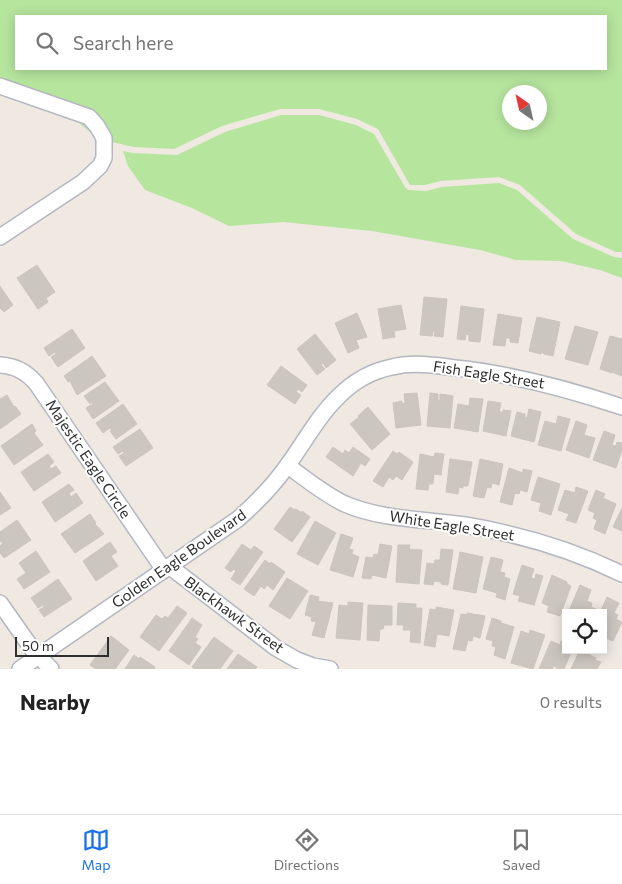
<!DOCTYPE html>
<html lang="en">
<head>
<meta charset="utf-8">
<style>
  body { margin:0; font-family:Commissioner,sans-serif; background:#f6f6f6; color:#222 }
  .controls { position:absolute; right:15px; bottom:15px; display:grid; overflow:hidden; border-radius:0px; box-shadow:0 2px 12px #0003 }
  .controls button { width:45px; height:45px; display:grid; place-items:center; padding:0; border:0; border-bottom:1px solid #e0e0e0; background:#fff; color:#222; font:25px sans-serif }
  .compass { position:absolute; left:502px; top:85px; width:45px; height:45px; border-radius:50%; background:#fff; box-shadow:0 2px 12px #0003; rotate:326deg }
  .scale { position:absolute; left:15px; bottom:12px; width:94px; box-sizing:border-box; padding-left:5px; border:2px solid #2e2e2e; border-top:0; font-size:14px; line-height:18px; white-space:nowrap; color:#2e2e2e; -webkit-text-stroke:4px #fff; paint-order:stroke }
  .list { margin:0; padding:0; list-style:none }
  h2 { display:flex; justify-content:space-between; align-items:center; height:65px; margin:0; padding:0 20px; font-size:21px }
  h2 small { font-size:16px; font-weight:400; color:#767676 }
  .icon { flex:none; width:28px; height:28px; fill:none; stroke:currentColor; stroke-width:2; stroke-linecap:round; stroke-linejoin:round }
  .map { position:relative; flex:none; width:622px; height:669px; overflow:hidden }
  .search { position:absolute; background:#fff; box-shadow:0 2px 12px #0003; left:15px; right:15px; top:15px; height:55px; display:flex; align-items:center; gap:12px; box-sizing:border-box; padding:0 18px; border-radius:0px; color:#767676; font-size:19px }
  .sheet { height:145px; background:#fff }
  nav { display:flex; justify-content:space-around; align-items:center; box-sizing:border-box; height:70px; border-top:1px solid #e0e0e0; background:#fff; font-size:14px; color:#767676 }
  nav a { display:grid; justify-items:center; gap:2px }
  nav .on { color:#1a73e8 }
  .map>svg:first-child { display:block }
  .green { fill:#b6e59e; fill-rule:evenodd }
  .building { fill:#cbc7bf; stroke:#cbc5ba }
  .lines { fill:none; stroke-linecap:round; stroke-linejoin:round }
  .minor-casing { stroke:#b4b7c1; stroke-width:18 }
  .minor { stroke:#fff; stroke-width:15 }
  .labels { text-anchor:middle; stroke-width:4; stroke-linejoin:round; paint-order:stroke }
  .street-label { font-size:15px; fill:#2e2e2e; stroke:#fff }
</style>
</head>
<body>
<div class="map">
<svg width="622" height="669" viewBox="0 0 622 669">
  <rect width="100%" height="100%" fill="#efe9e1"/>
  <g class="green">
    <path d="M0,0H622V252H616L576,234L520,185L499,177L440,181L425,185H410L378,129L357,119L319,109H280L222,126L174,149L134,147L98,139L66,112L0,95ZM16,16H606V69H16ZM510,92H540V122H510Z"/>
    <path d="M281,115H319L356,125L374,134L405,187L408,190L426,191L442,187L499,183L517,190L573,239L614,257L622,258V278L600,270L561,261L516,260L480,250L372,231L283,222L229,226L192,208L145,190L128,166L123,151L133,153L177,155L225,132Z"/>
  </g>
  <g class="building">
    <path d="M37,265L55,292L46,298L48,302L38,309L17,278Z"/>
    <path d="M0,286L13,305L4,312L0,308Z"/>
    <path d="M424,297L447,299L443,337L434,336L435,331H433L432,336L420,335Z"/>
    <path d="M401,305L406,329L394,331L395,337L383,339L378,309Z"/>
    <path d="M461,306L484,309L480,342L469,341V335L466,334L465,340L457,339Z"/>
    <path d="M357,313L367,337L356,340L359,348L348,353L335,323Z"/>
    <path d="M498,314L522,318L518,343L510,342V338H506L505,346L493,345Z"/>
    <path d="M537,317L560,322L553,356L544,354L542,352L541,354L529,351Z"/>
    <path d="M575,326L598,332L588,365L565,359Z"/>
    <path d="M72,329L85,348L58,367L51,357L56,354L55,352L49,356L44,348Z"/>
    <path d="M315,334L336,360L326,368L323,363L321,365L325,369L317,375L297,349Z"/>
    <path d="M610,336L622,339V376L612,372V373L600,369Z"/>
    <path d="M92,356L106,376L77,395L70,381L68,382L64,376Z"/>
    <path d="M281,366L307,385L302,392L298,389L296,392L301,395L295,404L267,385Z"/>
    <path d="M105,382L119,401L93,419L86,408L93,404L92,402L90,404L84,396Z"/>
    <path d="M417,393L421,425L396,428L393,403L402,401V404L405,403L404,394Z"/>
    <path d="M430,393L438,394V400L440,401V394L453,396L450,428L427,426Z"/>
    <path d="M7,395L14,407L15,406L21,414L0,429V399Z"/>
    <path d="M470,398L483,399L478,432L454,428L458,404L469,406Z"/>
    <path d="M488,401L501,403L499,412H503V410L511,411L506,436L483,431Z"/>
    <path d="M123,404L137,424L116,439L110,431L112,430L110,428L103,433L96,423Z"/>
    <path d="M368,407L390,434L372,450L350,424L359,417L358,416Z"/>
    <path d="M529,409L541,412L534,442L511,436L517,412L525,414V417L527,418Z"/>
    <path d="M558,416L570,419L561,451L538,445L545,421L556,424Z"/>
    <path d="M576,421L587,425L584,435L595,438L589,458L566,450Z"/>
    <path d="M32,424L36,431L34,433L43,445L14,465L1,446Z"/>
    <path d="M140,429L153,448L126,466L119,456L124,453L123,451L118,454L113,447Z"/>
    <path d="M604,431L615,435L612,445L616,446L617,442L622,443V450L616,468L593,460Z"/>
    <path d="M333,447L343,454L345,450L349,453L353,447L370,459L365,466L361,463L353,476L326,457Z"/>
    <path d="M393,451L397,454L399,452L413,462L402,480L396,476L393,480L389,477L383,487L373,481Z"/>
    <path d="M435,453L444,454L441,475L434,474L433,484H429L428,490L416,489L420,454L434,457Z"/>
    <path d="M48,454L54,462L49,466L51,469L56,466L61,473L34,491L21,472Z"/>
    <path d="M450,459L472,462L468,486H463V488L459,487L458,494L446,492Z"/>
    <path d="M480,459L503,464L499,485L492,483L491,488L487,487L484,498L473,496Z"/>
    <path d="M509,468L523,473V469L532,471L527,492L520,490L519,494L515,493L512,505L500,502Z"/>
    <path d="M538,477L560,484L551,515L539,511L541,503L531,500Z"/>
    <path d="M69,484L74,490L69,493L71,497L76,493L83,503L55,522L42,502Z"/>
    <path d="M576,487L588,491L576,523L566,520L569,514L558,510L565,490L575,493Z"/>
    <path d="M596,490L605,494L603,498L616,504L605,534L594,529L597,520L593,518L595,513L588,510Z"/>
    <path d="M0,492L11,508L0,515Z"/>
    <path d="M290,507L295,510L296,509L302,513V511L310,517L292,542L274,529Z"/>
    <path d="M622,508V531L613,527Z"/>
    <path d="M90,514L96,523L95,524L104,534L75,553L61,534Z"/>
    <path d="M17,520L31,540L4,558L0,553V546L3,543L0,541V532Z"/>
    <path d="M315,521L336,533L318,565L297,554Z"/>
    <path d="M341,534L353,538L349,549L353,550L352,554L359,557L353,577L330,570Z"/>
    <path d="M110,542L117,552L111,556L118,566L96,581L83,561Z"/>
    <path d="M242,544L251,550L254,546L263,552L240,585L231,579L236,571L234,569L231,572L225,568Z"/>
    <path d="M380,544L392,546L386,578L372,575L371,579L362,578L366,557L373,558L374,554L378,555Z"/>
    <path d="M398,545H410L409,549L422,550L419,584L396,582Z"/>
    <path d="M441,549L453,550L448,585L441,584V582L434,581L433,585L424,584L427,563L434,564L435,560H440Z"/>
    <path d="M36,551L50,572L24,589L17,579L26,573L19,563Z"/>
    <path d="M460,552L483,557L476,593L453,589Z"/>
    <path d="M491,557L503,560L500,572L505,573L504,577L510,579L505,600L496,597L497,593L483,589Z"/>
    <path d="M265,560L270,564L271,562L285,572L273,590L267,585L264,589L261,586L254,596L244,589Z"/>
    <path d="M522,565L534,569L531,578L535,579L536,574L543,576L534,605L518,601L520,596L513,594Z"/>
    <path d="M552,575L567,582V584L571,586L560,616L547,612L549,606L542,603Z"/>
    <path d="M287,578L308,591L290,619L269,606Z"/>
    <path d="M58,579L72,599L44,617L39,610L44,607L43,605L38,608L31,598Z"/>
    <path d="M580,585L591,590L587,601L592,603L591,607L596,609L594,613H568Z"/>
    <path d="M310,595L319,597L318,601L333,603L324,638L312,635L316,622L311,621L312,617L305,615Z"/>
    <path d="M607,597L619,603L614,613L618,615L616,619L622,622L613,641L603,637V613H600Z"/>
    <path d="M348,602L363,603L360,640L336,638L339,605L348,606Z"/>
    <path d="M398,603L416,604V608H422L420,643L410,642L411,630H403L404,625H397Z"/>
    <path d="M368,605L392,606V625H384L383,629H380L379,641L367,640Z"/>
    <path d="M177,606L187,613L159,651L140,637L156,615L162,619L165,616L168,618Z"/>
    <path d="M436,607L454,610L449,636L437,634L435,647L424,645L430,609L436,610Z"/>
    <path d="M467,613L485,616L480,638L473,636L472,641L468,640L465,651L453,649L461,614L467,615Z"/>
    <path d="M192,618L202,625L195,637L198,639L195,643L201,647L189,665L169,651Z"/>
    <path d="M492,618L501,621V623L514,627L505,659L494,655L496,647L492,646L493,641L486,639Z"/>
    <path d="M530,630L545,635L533,669L511,663L521,631L529,634Z"/>
    <path d="M111,636L129,650L115,669H96L90,665Z"/>
    <path d="M214,637L233,651L220,669H195L192,667Z"/>
    <path d="M551,641L560,645L561,641L566,643V650H572L564,669H556L557,667L554,666L552,669H539Z"/>
    <path d="M580,650L596,658L595,660L601,662L597,669H571Z"/>
    <path d="M238,654L257,667L255,669H227Z"/>
    <path d="M134,655L139,659L140,657L155,667L154,669H125Z"/>
  </g>
  <g class="lines">
    <defs>
      <g id="minor">
        <path d="M0,86L89,117L97,126L104,138V158L100,166L83,182L0,237"/>
        <path d="M0,365C16,366 26,372 36,383L164,570"/>
        <path d="M288,466C306,479 324,494 345,504C382,520 426,519 465,525C519,534 573,550 622,574"/>
        <path d="M169,566L276,648L297,660L313,666L330,669"/>
        <path d="M0,603L33,650L51,669"/>
        <path d="M20,669L238,519C256,503 273,486 287,466C304,443 318,416 339,396C353,382 372,371 392,367C413,362 434,365 456,368C513,374 568,389 622,407"/>
      </g>
    </defs>
    <use href="#minor" class="minor-casing"/>
    <use href="#minor" class="minor"/>
  </g>
  <g class="labels">
    <g class="street-label">
      <text transform="translate(489 375) rotate(9)" y="5">Fish Eagle Street</text>
      <text transform="translate(88 459) rotate(56)" y="5">Majestic Eagle Circle</text>
      <text transform="translate(452 526) rotate(9)" y="5">White Eagle Street</text>
      <text transform="translate(179 559) rotate(-35)" y="5">Golden Eagle Boulevard</text>
      <text transform="translate(234 615) rotate(36)" y="5">Blackhawk Street</text>
    </g>
  </g>
</svg>
<div class="controls">
<button><svg class="icon" aria-label="locate" viewBox="0 0 24 24"><circle cx="12" cy="12" r="6"/><path d="M12 2v4M12 18v4M2 12h4M18 12h4"/></svg></button>
</div>
<svg class="compass" viewBox="-18 -18 36 36"><path d="M0-13l5 13h-10z" fill="#e53935"/><path d="M0 13l5-13h-10z" fill="#767676"/></svg>
<div class="scale">50 m</div>
<div class="search"><svg class="icon" aria-label="search" viewBox="0 0 24 24"><circle cx="10" cy="10" r="6"/><path d="M15 15l6 6"/></svg>Search here</div>
</div>
<section class="sheet">
<h2>Nearby<small>0 results</small></h2>
<ul class="list">
</ul>
</section>
<nav>
<a class="on"><svg class="icon" aria-label="map" viewBox="0 0 24 24"><path d="M3 6l6-2 6 2 6-2v14l-6 2-6-2-6 2zM9 4v14M15 6v14"/></svg>Map</a>
<a><svg class="icon" aria-label="directions" viewBox="0 0 24 24"><path d="M12 3l9 9-9 9-9-9zM9 14v-3h6M13 9l2 2-2 2"/></svg>Directions</a>
<a><svg class="icon" aria-label="saved" viewBox="0 0 24 24"><path d="M7 4h10v16l-5-4-5 4z"/></svg>Saved</a>
</nav>
</body>
</html>
